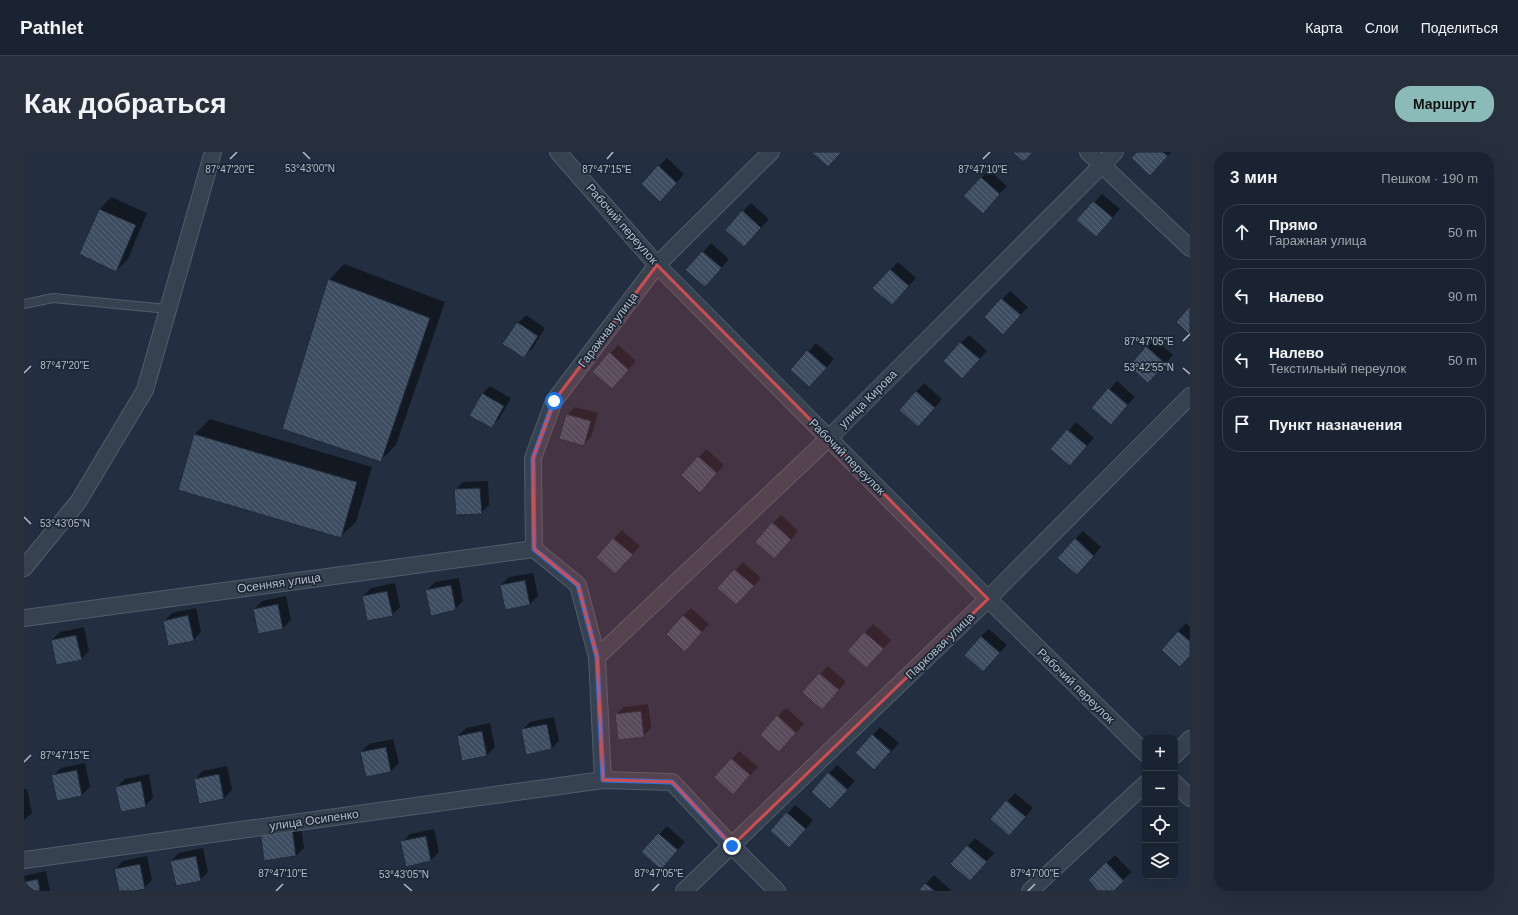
<!DOCTYPE html>
<html lang="ru">
<head>
<meta charset="utf-8">
<style>
  body { margin:0; font-family:Helvetica,sans-serif; background:#272f3d; color:#f1f3f6 }
  .controls { position:absolute; right:12px; bottom:12px; display:grid; overflow:hidden; border-radius:8px; box-shadow:0 4px 16px #0002 }
  .controls button { width:36px; height:36px; display:grid; place-items:center; padding:0; border:0; border-bottom:1px solid #38404d; background:#1a2331; color:#f1f3f6; font:20px sans-serif }
  .stop { position:absolute; width:12px; height:12px; margin:-9px; border:3px solid #1a73e8; border-radius:50%; background:#fff }
  .stop.end { background:#1a73e8; border-color:#fff; box-shadow:0 1px 4px #0008 }
  .list { margin:0; padding:0; list-style:none }
  h2 { display:flex; justify-content:space-between; align-items:center; height:52px; margin:0; padding:0 16px; font-size:17px }
  h2 small { font-size:13px; font-weight:400; color:#9fa4ab }
  .list li { display:grid; grid-template-columns:26px 1fr auto; gap:12px; align-items:center; box-sizing:border-box; height:56px; margin:0 8px 8px; padding:0 8px; border:1px solid #38404d; border-radius:16px }
  .list b { display:block; font-size:15px; white-space:nowrap }
  .list p { margin:0; font-size:13px; white-space:nowrap; color:#9fa4ab }
  .list em { font-size:13px; font-style:normal; color:#9fa4ab }
  .icon { flex:none; width:22px; height:22px; fill:none; stroke:currentColor; stroke-width:2; stroke-linecap:round; stroke-linejoin:round }
  .map { position:relative; flex:none; width:1166px; height:739px; overflow:hidden; border-radius:16px }
  header { display:flex; align-items:center; gap:24px; box-sizing:border-box; height:56px; padding:0 20px; background:#1a2331; border-bottom:1px solid #38404d }
  header strong { font-size:19px }
  nav { display:flex; gap:22px; margin-inline-start:auto; font-size:14px }
  .intro { display:flex; align-items:center; justify-content:space-between; box-sizing:border-box; height:96px; padding:0 24px }
  h1 { margin:0; font-size:28px }
  .button { padding:10px 18px; border-radius:16px; background:#8bbbb9; color:#111; font-size:14px; font-weight:700 }
  main { display:flex; gap:24px; padding:0 24px }
  aside { flex:1; background:#1a2331; border-radius:16px; box-shadow:0 4px 16px #0002 }
  .map>svg:first-child { display:block }
  .shadow { fill:#0007 }
  .building { fill:url(#building-back-hatch); stroke:#1e2938 }
  .lines { fill:none; stroke-linecap:round; stroke-linejoin:round }
  .lane-casing { stroke:#525d6c; stroke-width:10 }
  .street-casing { stroke:#525d6c; stroke-width:18 }
  .lane { stroke:#374251; stroke-width:8 }
  .street { stroke:#374251; stroke-width:16 }
  .route { stroke:#1a73e8; stroke-width:5 }
  .marked { fill:#ce4d51; fill-opacity:0.2; stroke:#ce4d51; stroke-width:3; stroke-linejoin:round }
  .ticks { fill:none; stroke:#b4bdcc; stroke-width:1.5 }
  .labels { text-anchor:middle; stroke-width:3.5; stroke-linejoin:round; paint-order:stroke }
  .street-label { font-size:12px; fill:#b4bdcc; stroke:#1c2736 }
  .ticks-label { font-size:10px; text-anchor:middle; fill:#b4bdcc; stroke:#1c2736; stroke-width:3.5; stroke-linejoin:round; paint-order:stroke }
</style>
</head>
<body>
<header>
<strong>Pathlet</strong>
<nav><a>Карта</a><a>Слои</a><a>Поделиться</a></nav>
</header>
<div class="intro"><h1>Как добраться</h1><a class="button">Маршрут</a></div>
<main>
<div class="map">
<svg width="1166" height="739" viewBox="0 0 1166 739">
  <defs>
    <pattern id="building-back-hatch" width="6" height="6" patternUnits="userSpaceOnUse"><rect width="6" height="6" fill="#3e4d61"/><path d="M-1 5l2 2M0 0l6 6M5-1l2 2" fill="none" stroke="#586576"/></pattern>
  </defs>
  <rect width="100%" height="100%" fill="#232f41"/>
  <g class="shadow">
    <path d="M1114,0H1147L1134,14Z"/>
    <path d="M643,6L660,22L644,41L635,14Z"/>
    <path d="M965,18L983,34L966,52L957,26Z"/>
    <path d="M1078,42L1096,57L1079,76L1054,68Z"/>
    <path d="M87,45L123,61L104,107L92,119L76,57Z"/>
    <path d="M727,51L745,67L728,86L719,59Z"/>
    <path d="M687,91L705,107L688,126L663,118Z"/>
    <path d="M874,110L892,126L876,144L866,118Z"/>
    <path d="M320,112L421,150L372,293L356,309L305,128Z"/>
    <path d="M986,139L1004,155L987,173L962,165Z"/>
    <path d="M502,163L521,176L508,197L500,205L494,171Z"/>
    <path d="M945,183L963,199L946,217L937,191Z"/>
    <path d="M1131,187L1149,203L1132,222L1123,195Z"/>
    <path d="M792,191L810,207L793,226L768,218Z"/>
    <path d="M594,193L612,209L596,227L570,219Z"/>
    <path d="M1093,229L1111,245L1094,264L1069,255Z"/>
    <path d="M900,231L918,247L902,266L876,258Z"/>
    <path d="M466,234L487,246L475,267L467,275L458,242Z"/>
    <path d="M551,255L574,261L567,285L559,293L543,263Z"/>
    <path d="M186,267L348,315L332,370L316,385L156,337L171,282Z"/>
    <path d="M1052,270L1070,286L1054,304L1028,297Z"/>
    <path d="M682,297L700,313L684,331L675,305Z"/>
    <path d="M464,329L465,353L457,361L431,338L439,330Z"/>
    <path d="M757,363L774,379L758,398L749,371Z"/>
    <path d="M598,378L616,394L599,413L573,405Z"/>
    <path d="M1059,379L1077,395L1061,414L1051,387Z"/>
    <path d="M719,410L737,426L720,444L695,436Z"/>
    <path d="M509,421L514,444L506,452L482,457L477,433L485,425Z"/>
    <path d="M435,426L439,449L431,457L403,438L411,430Z"/>
    <path d="M371,431L376,455L368,463L339,444L347,436Z"/>
    <path d="M262,444L267,468L259,476L235,481L230,457L238,449Z"/>
    <path d="M172,456L177,480L169,488L140,469L148,461Z"/>
    <path d="M667,456L685,472L669,490L659,464Z"/>
    <path d="M1162,471L1166,475V504L1154,479Z"/>
    <path d="M849,472L867,488L850,507L824,499Z"/>
    <path d="M60,475L65,499L57,507L28,488L36,480Z"/>
    <path d="M965,477L983,493L967,511L957,484Z"/>
    <path d="M804,514L822,530L805,548L780,540Z"/>
    <path d="M624,552L627,576L619,584L592,563L600,555Z"/>
    <path d="M762,556L780,572L763,591L754,564Z"/>
    <path d="M530,565L535,589L527,597L498,578L506,570Z"/>
    <path d="M466,571L471,595L463,603L434,584L442,576Z"/>
    <path d="M856,575L875,591L858,609L849,583Z"/>
    <path d="M369,587L375,611L367,619L337,600L345,592Z"/>
    <path d="M715,599L734,615L717,633L708,607Z"/>
    <path d="M61,611L66,635L58,643L29,624L37,616Z"/>
    <path d="M813,613L831,629L814,648L805,621Z"/>
    <path d="M203,614L208,638L200,646L171,627L179,619Z"/>
    <path d="M125,622L129,646L121,654L93,635L101,627Z"/>
    <path d="M0,637H3L8,661L0,668Z"/>
    <path d="M991,641L1009,656L985,683L967,667Z"/>
    <path d="M771,653L789,668L773,687L747,679Z"/>
    <path d="M276,667L280,696L272,704L241,708Z"/>
    <path d="M643,674L661,690L644,708L619,700Z"/>
    <path d="M410,677L415,700L407,708L378,690L386,682Z"/>
    <path d="M951,686L970,701L953,720L944,694Z"/>
    <path d="M179,696L184,720L176,728L147,709L155,701Z"/>
    <path d="M1091,703L1107,720L1088,739H1075L1065,728Z"/>
    <path d="M123,704L128,728L120,736L106,739H96L91,717L99,709Z"/>
    <path d="M22,719L26,739H0V724Z"/>
    <path d="M910,723L928,739H895Z"/>
  </g>
  <g class="building">
    <path d="M787,0H818L804,15Z"/>
    <path d="M988,0H1009L1000,10Z"/>
    <path d="M1113,0H1139L1144,4L1126,24L1107,6Z"/>
    <path d="M634,13L653,31L636,50L617,32Z"/>
    <path d="M957,25L976,42L959,62L939,44Z"/>
    <path d="M1069,49L1089,66L1072,85L1052,68Z"/>
    <path d="M75,57L112,73L92,120L55,102Z"/>
    <path d="M718,58L737,76L720,95L701,78Z"/>
    <path d="M678,99L698,116L681,135L661,118Z"/>
    <path d="M866,117L885,134L868,153L848,136Z"/>
    <path d="M304,127L406,166L357,310L258,277Z"/>
    <path d="M977,146L997,163L979,183L960,165Z"/>
    <path d="M1166,154V183L1152,170Z"/>
    <path d="M493,170L514,184L500,206L478,192Z"/>
    <path d="M936,190L956,207L938,227L919,209Z"/>
    <path d="M1122,194L1142,212L1124,231L1105,214Z"/>
    <path d="M783,198L803,216L785,235L766,218Z"/>
    <path d="M585,200L605,218L588,237L568,220Z"/>
    <path d="M1084,236L1104,253L1087,273L1067,256Z"/>
    <path d="M892,239L911,256L894,275L875,258Z"/>
    <path d="M458,241L480,254L468,276L445,264Z"/>
    <path d="M542,262L567,269L560,294L535,287Z"/>
    <path d="M1043,277L1063,294L1046,314L1026,297Z"/>
    <path d="M170,282L333,330L317,386L154,338Z"/>
    <path d="M674,304L693,321L676,341L657,323Z"/>
    <path d="M456,336L458,362L432,363L430,337Z"/>
    <path d="M748,370L767,388L750,407L731,390Z"/>
    <path d="M589,386L609,403L591,422L572,405Z"/>
    <path d="M1051,386L1070,404L1053,423L1033,406Z"/>
    <path d="M710,417L730,434L712,453L693,436Z"/>
    <path d="M501,428L506,453L481,458L476,433Z"/>
    <path d="M427,433L432,458L407,464L401,438Z"/>
    <path d="M363,439L369,464L343,469L338,444Z"/>
    <path d="M254,452L259,477L234,482L229,457Z"/>
    <path d="M164,463L170,489L144,494L139,469Z"/>
    <path d="M659,463L678,480L661,500L642,482Z"/>
    <path d="M1154,479L1166,489V504L1156,515L1137,498Z"/>
    <path d="M840,480L860,497L842,516L823,499Z"/>
    <path d="M52,483L58,508L32,513L27,488Z"/>
    <path d="M957,484L976,501L959,520L940,503Z"/>
    <path d="M795,521L815,538L798,558L778,540Z"/>
    <path d="M617,559L620,585L594,588L591,562Z"/>
    <path d="M753,563L772,581L755,600L736,583Z"/>
    <path d="M523,572L528,597L502,603L497,577Z"/>
    <path d="M458,579L463,604L438,609L433,584Z"/>
    <path d="M848,582L867,599L850,618L831,601Z"/>
    <path d="M362,595L367,620L342,625L336,600Z"/>
    <path d="M707,606L726,623L709,643L690,625Z"/>
    <path d="M53,618L58,644L33,649L27,623Z"/>
    <path d="M804,620L824,638L806,657L787,640Z"/>
    <path d="M195,622L200,647L175,652L170,627Z"/>
    <path d="M117,629L122,655L97,660L91,635Z"/>
    <path d="M982,648L1002,665L985,684L966,667Z"/>
    <path d="M762,660L782,677L765,696L746,679Z"/>
    <path d="M268,675L272,704L240,709L236,679Z"/>
    <path d="M634,681L654,698L637,718L617,700Z"/>
    <path d="M402,684L407,709L382,715L376,689Z"/>
    <path d="M943,693L963,710L946,729L926,712Z"/>
    <path d="M172,704L177,729L152,734L146,709Z"/>
    <path d="M1082,710L1100,729L1090,739H1074L1064,728Z"/>
    <path d="M116,712L121,737L111,739H95L90,717Z"/>
    <path d="M14,727L16,739H0V730Z"/>
    <path d="M901,731L911,739H894Z"/>
  </g>
  <g class="lines">
    <defs>
      <path id="lane" d="M0,152L29,146L144,157"/>
      <g id="street">
        <path d="M534,0L633,113L964,447L1121,601"/>
        <path d="M1064,0L1166,96"/>
        <path d="M510,397L509,306L530,249L633,113L747,0"/>
        <path d="M510,397L554,433L573,505L579,628"/>
        <path d="M0,416L54,350L121,238L189,0"/>
        <path d="M0,466L510,397"/>
        <path d="M573,505L804,287L1091,0"/>
        <path d="M1151,603L1166,587"/>
        <path d="M1151,631L1166,646"/>
        <path d="M0,708L579,628L648,630L708,694L753,739"/>
        <path d="M660,739L964,447L1166,244"/>
        <path d="M1006,739L1121,632"/>
      </g>
    </defs>
    <use href="#lane" class="lane-casing"/>
    <use href="#street" class="street-casing"/>
    <use href="#lane" class="lane"/>
    <use href="#street" class="street"/>
  </g>
  <g class="lines">
    <path class="route" d="M530,249L509,306L510,397L554,433L573,505L579,628L648,630L708,694"/>
  </g>
  <path class="marked" d="M633,113L964,447L708,694L648,630L579,628L573,505L554,433L510,397L509,306L530,249Z"/>
  <path class="ticks" d="M279,0L286,7M206,7L213,0M583,7L589,0M959,7L966,0M1159,189L1166,182M1159,216L1166,222M0,221L7,214M0,365L7,372M0,610L7,603M380,732L388,739M252,739L259,732M628,739L635,732M1004,739L1011,732"/>
  <g class="labels">
    <g class="street-label">
      <text transform="translate(598 72) rotate(49)" y="4">Рабочий переулок</text>
      <text transform="translate(584 178) rotate(-53)" y="4">Гаражная улица</text>
      <text transform="translate(844 247) rotate(-45)" y="4">улица Кирова</text>
      <text transform="translate(823 305) rotate(45)" y="4">Рабочий переулок</text>
      <text transform="translate(255 431) rotate(-8)" y="4">Осенняя улица</text>
      <text transform="translate(916 494) rotate(-44)" y="4">Парковая улица</text>
      <text transform="translate(1052 534) rotate(44)" y="4">Рабочий переулок</text>
      <text transform="translate(290 668) rotate(-8)" y="4">улица Осипенко</text>
    </g>
  </g>
  <g class="ticks-label">
    <text x="286" y="20">53°43'00"N</text>
    <text x="583" y="21">87°47'15"E</text>
    <text x="206" y="21">87°47'20"E</text>
    <text x="959" y="21">87°47'10"E</text>
    <text x="1125" y="193">87°47'05"E</text>
    <text x="41" y="217">87°47'20"E</text>
    <text x="1125" y="219">53°42'55"N</text>
    <text x="41" y="375">53°43'05"N</text>
    <text x="41" y="607">87°47'15"E</text>
    <text x="259" y="725">87°47'10"E</text>
    <text x="635" y="725">87°47'05"E</text>
    <text x="1011" y="725">87°47'00"E</text>
    <text x="380" y="726">53°43'05"N</text>
  </g>
</svg>
<div class="controls">
<button>+</button>
<button>−</button>
<button><svg class="icon" aria-label="locate" viewBox="0 0 24 24"><circle cx="12" cy="12" r="6"/><path d="M12 2v4M12 18v4M2 12h4M18 12h4"/></svg></button>
<button><svg class="icon" aria-label="layers" viewBox="0 0 24 24"><path d="M12 4l9 5-9 5-9-5zM3 14l9 5 9-5"/></svg></button>
</div>
<div class="stop" style="left:530px;top:249px"></div>
<div class="stop end" style="left:708px;top:694px"></div>
</div>
<aside>
<h2>3 мин<small>Пешком · 190 m</small></h2>
<ul class="list">
<li><svg class="icon" aria-label="ahead" viewBox="0 0 24 24"><path d="M12 20V5M6 11l6-6 6 6"/></svg><div><b>Прямо</b><p>Гаражная улица</p></div><em>50 m</em></li>
<li><svg class="icon" aria-label="left" viewBox="0 0 24 24"><path d="M17 20v-9H6M10 6l-5 5 5 5"/></svg><div><b>Налево</b></div><em>90 m</em></li>
<li><svg class="icon" aria-label="left" viewBox="0 0 24 24"><path d="M17 20v-9H6M10 6l-5 5 5 5"/></svg><div><b>Налево</b><p>Текстильный переулок</p></div><em>50 m</em></li>
<li><svg class="icon" aria-label="arrive" viewBox="0 0 24 24"><path d="M6 21V4h12l-3 4 3 4H6"/></svg><div><b>Пункт назначения</b></div></li>
</ul>
</aside>
</main>
</body>
</html>
